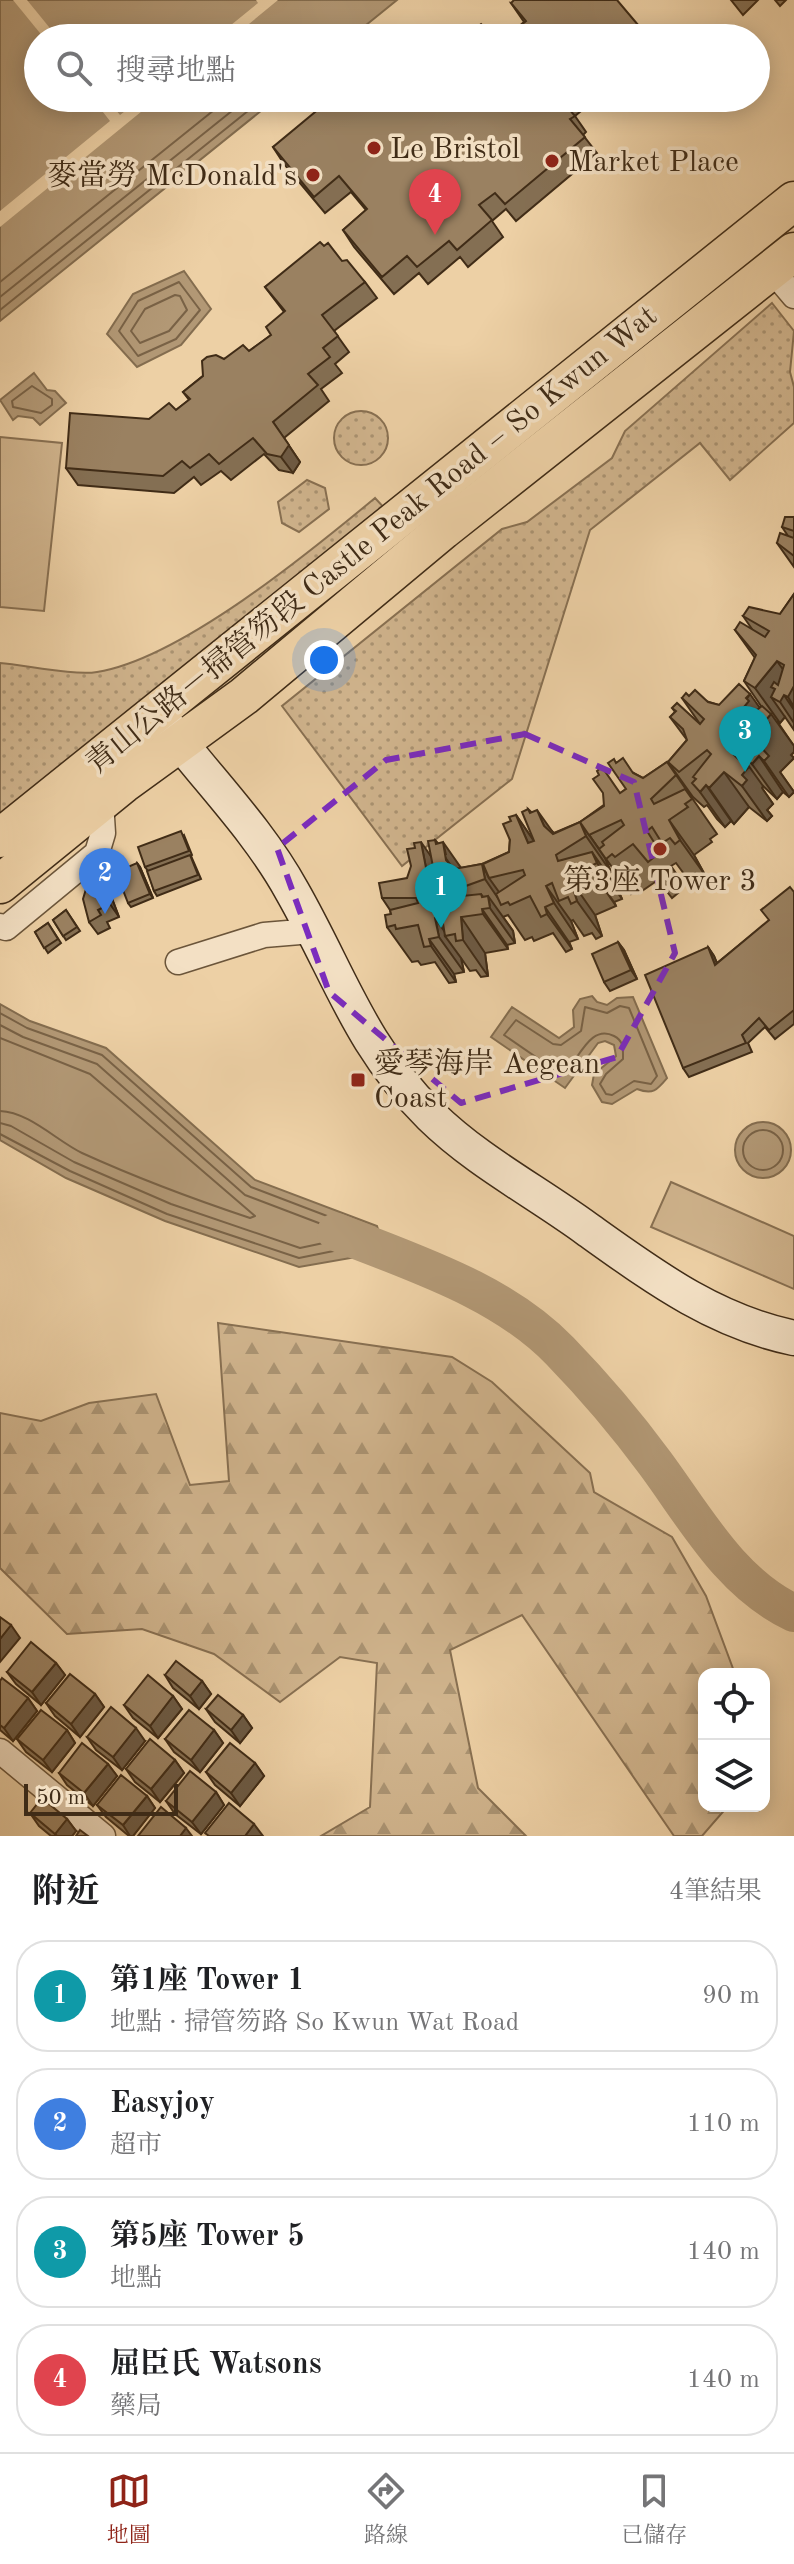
<!DOCTYPE html>
<html lang="zh-TW">
<head>
<meta charset="utf-8">
<style>
  body { margin:0; font-family:"Old Standard TT","Noto Serif TC",serif; background:#f6f6f6; color:#202124 }
  .controls { position:absolute; right:24px; bottom:24px; display:grid; overflow:hidden; border-radius:16px; box-shadow:0 4px 20px #0003 }
  .controls button { width:72px; height:72px; display:grid; place-items:center; padding:0; border:0; border-bottom:2px solid #e0e0e0; background:#fff; color:#202124; font:40px sans-serif }
  .scale { position:absolute; left:24px; bottom:20px; width:154px; box-sizing:border-box; padding-left:8px; border:4px solid #402c17; border-top:0; font-size:22px; line-height:28px; white-space:nowrap; color:#402c17; -webkit-text-stroke:6px #f3e0c4; paint-order:stroke }
  .you { position:absolute; left:324px; top:660px; width:28px; height:28px; margin:-20px; border:6px solid #fff; border-radius:50%; background:#1a73e8; box-shadow:0 0 0 12px #1a73e833 }
  .badge { display:grid; place-items:center; width:52px; height:52px; border-radius:50%; background:#8f2418; color:#fff; font-size:26px; font-weight:700 }
  .pin { position:absolute; translate:-50% -66px; filter:drop-shadow(0 2px 4px #0008) }
  .pin::after { content:''; position:absolute; top:42px; width:28px; height:24px; background:inherit; clip-path:polygon(0 0,100% 0,50% 100%) }
  .list { margin:0; padding:0; list-style:none }
  h2 { display:flex; justify-content:space-between; align-items:center; height:104px; margin:0; padding:0 32px; font-size:34px }
  h2 small { font-size:26px; font-weight:400; color:#757577 }
  .list li { display:grid; grid-template-columns:52px 1fr auto; gap:24px; align-items:center; box-sizing:border-box; height:112px; margin:0 16px 16px; padding:0 16px; border:2px solid #e0e0e0; border-radius:32px }
  .list b { display:block; font-size:30px; white-space:nowrap }
  .list p { margin:0; font-size:26px; white-space:nowrap; color:#757577 }
  .list em { font-size:26px; font-style:normal; color:#757577 }
  .icon { flex:none; width:44px; height:44px; fill:none; stroke:currentColor; stroke-width:2; stroke-linecap:round; stroke-linejoin:round }
  .map { position:relative; flex:none; width:794px; height:1836px; overflow:hidden }
  .search { position:absolute; background:#fff; box-shadow:0 4px 20px #0003; left:24px; right:24px; top:24px; height:88px; display:flex; align-items:center; gap:20px; box-sizing:border-box; padding:0 28px; border-radius:44px; color:#757577; font-size:30px }
  .sheet { height:616px; background:#fff }
  nav { display:flex; justify-content:space-around; align-items:center; box-sizing:border-box; height:112px; border-top:2px solid #e0e0e0; background:#fff; font-size:22px; color:#757577 }
  nav a { display:grid; justify-items:center; gap:4px }
  nav .on { color:#8f2418 }
  .map>svg:first-child { display:block }
  .grass { fill:url(#grass-dots); stroke:#887052; stroke-width:2 }
  .forest { fill:url(#forest-firs); stroke:#887052; stroke-width:2 }
  .pitch { fill:#d0b48d; stroke:#887052; stroke-width:2 }
  .water { fill:#b29875; stroke:#846d4f; stroke-width:2 }
  .pier { fill:#edd0a5 }
  .lines { fill:none; stroke-linecap:round; stroke-linejoin:round }
  .shore { stroke:#796246; stroke-width:2 }
  .river { stroke:#b29875; stroke-width:38 }
  .street-casing { stroke:#6b553a; stroke-width:27 }
  .secondary-casing { stroke:#402c17; stroke-width:37 }
  .primary-casing { stroke:#402c17; stroke-width:41 }
  .street { stroke:#f3e0c4; stroke-width:24 }
  .secondary { stroke:#f3e0c4; stroke-width:34 }
  .primary { stroke:#edd0a5; stroke-width:38 }
  .wall { fill:#846f53; stroke:#402c17; stroke-width:2 }
  .shaded-wall { fill:#6c5a44; stroke:#402c17; stroke-width:2 }
  .building { fill:#9a8161; stroke:#402c17; stroke-width:2 }
  .marked { fill:none; stroke:#7b2cbf; stroke-width:6; stroke-dasharray:16 10; stroke-linejoin:round }
  .poi-dot { fill:#8f2418; stroke:#f3e0c4; stroke-width:3 }
  .labels { text-anchor:middle; stroke-width:7; stroke-linejoin:round; paint-order:stroke }
  .poi-label { font-size:30px; fill:#402c17; stroke:#f3e0c4; text-anchor:start }
  .street-label { font-size:30px; fill:#402c17; stroke:#f3e0c4 }
</style>
</head>
<body>
<div class="map">
<svg width="794" height="1836" viewBox="0 0 794 1836">
  <defs>
    <pattern id="grass-dots" width="8" height="8" patternUnits="userSpaceOnUse" patternTransform="scale(2)"><rect width="8" height="8" fill="#d0b48d"/><path d="M2 2h.1M6 6h.1" fill="none" stroke="#aa9372" stroke-width="1.8" stroke-linecap="round"/></pattern>
    <pattern id="forest-firs" width="22" height="20" patternUnits="userSpaceOnUse" patternTransform="scale(2)"><rect width="22" height="20" fill="#d0b48d"/><path d="M5 1l3.5 6h-7zM16 11l3.5 6h-7z" fill="#aa9372"/></pattern>
  </defs>
  <rect width="100%" height="100%" fill="#edd0a5"/>
  <filter id="stains"><feTurbulence type="fractalNoise" baseFrequency=".0025" numOctaves="4"/><feColorMatrix values="0 0 0 0 .2 0 0 0 0 .09 0 0 0 0 .02 0 0 0 .5 -.17"/></filter>
  <radialGradient id="worn" r=".72"><stop offset=".6" stop-color="#630" stop-opacity="0"/><stop offset="1" stop-color="#630" stop-opacity=".3"/></radialGradient>
  <g class="grass">
    <path d="M772,303L794,331L790,372L794,387V423L730,480L700,443L590,530L512,779L402,866L282,706L502,529L527,522L612,458L625,431Z"/>
    <circle cx="361" cy="438" r="27"/>
    <path d="M307,480L325,488L329,509L299,532L282,523L278,502Z"/>
    <path d="M375,498L387,511L0,828V663C25,665 75,676 97,672C180,659 310,552 375,498Z"/>
  </g>
  <path class="forest" d="M218,1323L452,1357L492,1382L590,1473L594,1492L672,1537L706,1596L735,1674H704V1806H728L702,1836H674L522,1615L450,1650L478,1788L526,1836H321L370,1807L377,1663L340,1657L280,1702L214,1654L142,1629L67,1634L0,1568V1413L41,1421L89,1403L156,1394L190,1485L229,1481Z"/>
  <g class="pitch">
    <path d="M0,437L62,443L44,611L0,607Z"/>
    <path d="M671,1182L794,1236V1289L651,1227Z"/>
  </g>
  <g class="water">
    <path d="M0,0H397L350,38H38V98H277L0,321Z"/>
    <path d="M184,271L211,309L181,345L137,367L107,334L133,294Z"/>
    <path d="M34,373L47,390L55,391L66,403L40,425L33,418L18,416L13,420L0,400Z"/>
    <path d="M592,996L597,1002L607,1005L617,998L633,997L667,1078C657,1090 653,1095 637,1089L612,1104L602,1102L592,1085L594,1074L616,1056L614,1045L605,1041L598,1043L565,1088L491,1037L512,1007L559,1038L574,1027L573,1010L580,999Z"/>
    <path d="M0,1004L30,1021L106,1048L255,1180L377,1226L385,1252L299,1267L165,1221L66,1178L0,1140Z"/>
    <circle cx="763" cy="1150" r="28"/>
  </g>
  <g class="pier">
    <path d="M13,0H27L58,38H44Z"/>
    <path d="M256,0H278L232,38H215L258,3Z"/>
    <path d="M92,98H106L120,115L142,98H158L0,227V211L110,121Z"/>
  </g>
  <g class="lines">
    <g class="shore">
      <path d="M0,282L229,98"/>
      <path d="M179,282L200,310L176,339L138,356L119,331L138,301Z"/>
      <path d="M175,295L180,296L187,310L169,331L140,343L131,331L145,309Z"/>
      <path d="M0,297L248,98"/>
      <path d="M0,310L264,98"/>
      <path d="M32,386L52,399V405L41,413L13,407L12,401Z"/>
      <path d="M620,1006L629,1008L657,1076L651,1084L634,1081L612,1095L606,1094L600,1084L606,1074L623,1059C623,1049 624,1041 614,1036C589,1023 578,1063 562,1075L504,1035L516,1020L553,1044L561,1045L581,1031L585,1007L607,1013Z"/>
      <path d="M0,1013L27,1028L102,1055L251,1187L369,1232L373,1243L299,1258L167,1214L70,1171L0,1134"/>
      <path d="M0,1025L23,1037L97,1064L245,1195L345,1233L347,1238L300,1248L171,1204L74,1162L11,1126L0,1123"/>
      <path d="M0,1038L90,1074L255,1216L250,1218C193,1199 137,1178 82,1153C57,1141 29,1112 0,1111"/>
      <circle cx="763" cy="1150" r="20"/>
    </g>
    <path class="river" d="M336,1232C413,1263 501,1290 560,1351C593,1385 627,1425 655,1463C695,1517 730,1583 794,1613"/>
    <defs>
      <g id="street">
        <path d="M772,270L794,296"/>
        <path d="M0,926L6,928L97,853L103,833L101,802"/>
        <path d="M178,962L264,935L312,931"/>
        <path d="M0,1751L103,1836"/>
      </g>
      <path id="secondary" d="M164,722C206,778 258,829 292,891C340,975 359,1044 431,1116C477,1161 535,1191 587,1229C653,1276 713,1321 794,1338"/>
      <g id="primary">
        <path d="M0,838L794,201"/>
        <path d="M0,884L123,784L244,696L443,530L794,252"/>
      </g>
    </defs>
    <use href="#street" class="street-casing"/>
    <use href="#secondary" class="secondary-casing"/>
    <use href="#primary" class="primary-casing"/>
    <use href="#street" class="street"/>
    <use href="#secondary" class="secondary"/>
    <use href="#primary" class="primary"/>
  </g>
  <g class="wall">
    <path d="M731,0H758L743,15Z"/>
    <path d="M775,0H786L780,6Z"/>
    <path d="M511,3L644,32L648,38H505L524,22Z"/>
    <path d="M381,98H597L575,116L586,132L583,135L597,153L516,221L506,209L492,221L503,237L468,267L460,257L428,284L419,273L394,294L354,247L343,230L366,210L351,192L325,213L284,164L273,147L343,107L372,106Z"/>
    <path d="M324,246L365,282L377,298L334,331L349,352L335,364L342,373L321,389L329,401L284,438L300,462L293,473L279,470L264,454L231,480L221,471L201,485L194,477L174,493L78,485L66,468L149,419L176,410L189,400L183,392L224,359L249,351L271,335L284,312L265,287Z"/>
    <path d="M794,517V567L777,543L788,536L782,527Z"/>
    <path d="M794,594V730L785,717L780,723L777,721L794,746V752L791,755L794,758L780,772L794,792L789,797L783,792L777,799L763,786L762,788L773,804L767,810L772,816L767,821L749,807L734,824L731,821L725,827L717,819L707,805L704,807L693,797L668,762L687,740L670,717L675,712L672,708L700,724L682,698L689,696L719,705L760,708L761,706L744,681L755,658L735,630L752,629L743,616L780,614Z"/>
    <path d="M667,762L717,834L710,839L712,842L694,855L705,875L699,879L695,873L687,878L676,863L671,866L682,882L674,888L678,893L672,898L658,880L639,893L637,889L631,894L580,822L626,789L616,763L643,778Z"/>
    <path d="M528,809L554,833L580,822L605,858L611,872L607,874L617,888L622,899L614,902L616,906L595,915L602,936L596,939L592,933L584,936L573,920L571,921L578,939L569,942L572,949L566,952L553,933L534,941L532,937L525,940L508,915L503,917L513,931L515,943L507,945L508,949L485,953L488,976L481,977L476,970L470,971L461,958L464,972L454,974L456,982L449,983L435,962L421,965L418,961L412,962L387,927L391,914L390,910L382,898L407,878L431,856L435,840L461,868L482,864L509,852L511,821L516,815L534,841Z"/>
    <path d="M184,835L192,855L191,856L201,879L157,896L154,891L148,871L145,867Z"/>
    <path d="M137,863L140,867L153,898L131,907L128,903Z"/>
    <path d="M102,883L111,896L119,917L107,922L110,928L98,934L89,922Z"/>
    <path d="M794,892V1024L775,1039L765,1027L748,1043L752,1052L689,1077L683,1068L708,947L714,956L717,963L769,921Z"/>
    <path d="M66,910L80,931L66,940L53,920Z"/>
    <path d="M48,923L61,943L48,953L35,932Z"/>
    <path d="M618,942L624,950L637,979L610,991L604,982Z"/>
    <path d="M56,1663L65,1675L41,1705L16,1684L7,1672Z"/>
    <path d="M165,1675L202,1681L211,1694L199,1709L173,1688Z"/>
    <path d="M0,1681L28,1698L37,1711L13,1741L0,1730Z"/>
    <path d="M95,1694L104,1707L80,1737L55,1716L46,1703Z"/>
    <path d="M173,1696L182,1709L158,1738L133,1718L124,1705Z"/>
    <path d="M206,1709L243,1715L252,1728L240,1743L215,1722Z"/>
    <path d="M67,1730L75,1743L52,1772L26,1752L17,1739Z"/>
    <path d="M214,1730L223,1743L200,1772L174,1752L165,1739Z"/>
    <path d="M87,1737L145,1741L122,1770L96,1750Z"/>
    <path d="M175,1760L184,1773L160,1802L135,1782L126,1769Z"/>
    <path d="M255,1763L264,1776L240,1806L215,1785L206,1772Z"/>
    <path d="M108,1764L117,1776L93,1806L67,1785L59,1773Z"/>
    <path d="M216,1792L224,1805L201,1834L175,1814L166,1801Z"/>
    <path d="M147,1796L155,1808L133,1836H129L106,1817L97,1805Z"/>
    <path d="M30,1813L67,1819L76,1831L72,1836H51L39,1826Z"/>
  </g>
  <g class="shaded-wall">
    <path d="M273,422L300,462L293,473L281,457Z"/>
    <path d="M777,661L794,685V707L788,697L784,695L794,710V723L780,702L771,697L785,717L780,723L755,688Z"/>
    <path d="M750,694L767,718L771,714L794,746V752L791,755L794,758L780,772L794,792L789,797L764,761L731,723Z"/>
    <path d="M738,751L763,786L762,788L773,804L767,810L772,816L767,821L742,786L734,755Z"/>
    <path d="M759,756L783,792L777,799L752,764Z"/>
    <path d="M724,772L749,807L734,824L709,788Z"/>
    <path d="M706,785L731,821L725,827L700,792Z"/>
    <path d="M537,810L562,845L544,826Z"/>
    <path d="M516,815L540,850L528,843Z"/>
    <path d="M669,820L694,855L705,875L680,840Z"/>
    <path d="M580,822L605,858L611,872L586,836Z"/>
    <path d="M435,840L446,855L443,842L468,878L465,886L436,844Z"/>
    <path d="M421,842L446,878L427,873Z"/>
    <path d="M592,852L617,888L622,899L597,863Z"/>
    <path d="M137,863L140,867L153,898L150,894Z"/>
    <path d="M482,864L489,878L506,902L502,904L485,879Z"/>
    <path d="M589,867L614,902L616,906L591,870Z"/>
    <path d="M570,879L595,915L602,936L577,901Z"/>
    <path d="M102,883L111,896L119,917L110,904Z"/>
    <path d="M546,886L571,921L578,939L554,903Z"/>
    <path d="M481,894L490,906L488,896L513,931L515,943L482,897Z"/>
    <path d="M545,907L569,942L572,949L547,914Z"/>
    <path d="M482,909L507,945L508,949L483,914Z"/>
    <path d="M461,917L485,953L488,976L463,940Z"/>
    <path d="M435,918L447,935L445,936L461,958L464,972L439,937Z"/>
    <path d="M429,939L454,974L456,982L431,946Z"/>
    <path d="M618,942L624,950L637,979L631,970Z"/>
    <path d="M708,947L714,956L721,974L715,965Z"/>
    <path d="M11,1625L20,1638L0,1662V1639Z"/>
    <path d="M56,1663L65,1675L41,1705L32,1692Z"/>
    <path d="M202,1681L211,1694L199,1709L190,1696Z"/>
    <path d="M95,1694L104,1707L80,1737L71,1724Z"/>
    <path d="M173,1696L182,1709L158,1738L150,1726Z"/>
    <path d="M28,1698L37,1711L13,1741L4,1728Z"/>
    <path d="M243,1715L252,1728L240,1743L231,1730Z"/>
    <path d="M136,1728L145,1741L122,1770L113,1757Z"/>
    <path d="M67,1730L75,1743L52,1772L43,1760Z"/>
    <path d="M214,1730L223,1743L200,1772L191,1760Z"/>
    <path d="M175,1760L184,1773L160,1802L151,1789Z"/>
    <path d="M255,1763L264,1776L240,1806L231,1793Z"/>
    <path d="M108,1764L117,1776L93,1806L84,1793Z"/>
    <path d="M216,1792L224,1805L201,1834L192,1822Z"/>
    <path d="M147,1796L155,1808L133,1836H130L123,1825Z"/>
    <path d="M67,1819L76,1831L72,1836H57L55,1834Z"/>
    <path d="M254,1824L263,1836H245Z"/>
    <path d="M186,1828L192,1836H180Z"/>
  </g>
  <g class="building">
    <path d="M514,0H617L644,32L637,38H505L526,21L511,3Z"/>
    <path d="M481,24L494,38H464Z"/>
    <path d="M332,98H336L343,107L354,98H365L372,106L381,98H566L562,101L575,116L570,119L585,137L505,204L495,193L479,205L492,220L457,250L449,241L417,267L407,256L382,277L343,230L367,209L339,176L314,197L273,147Z"/>
    <path d="M320,242L324,246L328,243L342,261L347,260L365,282L322,315L338,336L323,348L330,357L308,374L318,385L273,422L289,445L281,457L267,454L253,438L219,464L209,454L190,468L182,461L163,476L66,468L70,413L149,419L169,403L176,410L190,399L183,392L203,376L202,361L207,357L216,355L224,359L243,345L249,351L271,335L266,327L285,311L265,287Z"/>
    <path d="M785,517H794V531L782,527Z"/>
    <path d="M780,533L794,538V556L777,543Z"/>
    <path d="M794,594V686L788,697L784,695L780,702L771,697L775,689L771,687L774,682L778,685L784,665L777,661L755,688L744,681L756,655L735,630L740,622L765,637L769,631L743,616L749,607L780,614Z"/>
    <path d="M739,684L750,694L746,698L749,701L731,723L735,727L762,706L771,714L766,720L769,723L753,739L769,756L764,761L759,756L752,764L738,751L734,755L748,768L742,775L747,780L742,786L724,772L709,788L706,785L700,792L692,783L696,779L693,777L711,754L707,750L679,772L668,762L687,740L683,729L670,717L676,711L672,708L677,703L700,724L704,719L682,698L686,693L689,696L695,690L708,702L719,705Z"/>
    <path d="M623,758L633,773L643,778L667,762L676,775L651,799L654,804L685,789L692,799L685,804L688,807L669,820L680,840L675,844L670,838L662,843L652,827L647,831L657,847L649,852L653,858L648,862L633,844L615,857L612,854L606,859L599,849L604,845L602,842L624,825L621,820L589,835L580,822L604,806L603,793L593,779L599,775L597,771L602,767L620,793L626,789L608,763L614,759L616,763Z"/>
    <path d="M528,809L530,813L537,810L544,826L553,834L580,822L586,836L556,855L558,861L592,852L597,863L589,867L591,870L570,879L577,901L571,904L568,897L559,901L552,883L546,886L554,903L545,907L547,914L541,917L530,896L510,905L508,902L501,905L496,894L525,875L523,870L489,878L483,864L509,852L510,840L503,824L511,821L509,817L516,815L528,843L534,841L522,812Z"/>
    <path d="M181,831L189,851L145,867L138,847Z"/>
    <path d="M435,840L436,844L443,842L446,860L454,869L482,864L485,879L452,891L453,897L481,894L482,897L488,896L490,908L482,909L483,914L461,917L463,940L456,941L455,934L445,936L442,917L435,918L439,937L429,939L431,946L424,947L418,925L396,929L395,925L387,927L385,915L391,914L390,910L418,903L416,898H382L379,883L407,878L411,866L407,849L415,848L414,843L421,842L427,873L434,872L428,841Z"/>
    <path d="M190,855L198,875L154,891L147,871Z"/>
    <path d="M137,863L150,894L128,903L116,872Z"/>
    <path d="M102,883L110,904L98,910L101,915L89,922L83,899L86,889Z"/>
    <path d="M790,887L794,892V1010L769,1030L759,1018L742,1035L746,1043L683,1068L645,975L708,947L715,965L769,920L761,910Z"/>
    <path d="M66,910L77,927L63,936L53,920Z"/>
    <path d="M48,923L58,939L44,948L35,932Z"/>
    <path d="M618,942L631,970L604,982L592,954Z"/>
    <path d="M0,1617L11,1625L0,1639Z"/>
    <path d="M31,1642L56,1663L32,1692L7,1672Z"/>
    <path d="M176,1661L202,1681L190,1696L165,1675Z"/>
    <path d="M70,1674L95,1694L71,1724L46,1703Z"/>
    <path d="M148,1675L173,1696L150,1726L124,1705Z"/>
    <path d="M2,1678L28,1698L4,1728L0,1725V1681Z"/>
    <path d="M218,1695L243,1715L231,1730L206,1709Z"/>
    <path d="M111,1707L136,1728L113,1757L87,1737Z"/>
    <path d="M41,1710L67,1730L43,1760L17,1739Z"/>
    <path d="M189,1710L214,1730L191,1760L165,1739Z"/>
    <path d="M150,1739L175,1760L151,1789L126,1769Z"/>
    <path d="M82,1743L108,1764L84,1793L59,1773Z"/>
    <path d="M230,1743L255,1763L231,1793L206,1772Z"/>
    <path d="M190,1771L216,1792L192,1822L166,1801Z"/>
    <path d="M121,1775L147,1796L123,1825L97,1805Z"/>
    <path d="M42,1798L67,1819L55,1834L30,1813Z"/>
    <path d="M229,1803L254,1824L245,1836H209L205,1833Z"/>
    <path d="M161,1807L186,1828L180,1836H138Z"/>
    <path d="M80,1830L88,1836H76Z"/>
  </g>
  <path class="marked" d="M525,734L634,782L675,953L617,1057L461,1103L329,992L277,848L386,760Z"/>
  <g class="poi-dot">
    <circle cx="374" cy="148" r="8"/>
    <circle cx="552" cy="161" r="8"/>
    <circle cx="313" cy="175" r="8"/>
    <circle cx="660" cy="849" r="8"/>
    <rect x="350" y="1072" width="16" height="16" rx="4"/>
  </g>
  <g class="labels">
    <g class="poi-label">
      <text x="390" y="158">Le Bristol</text>
      <text x="568" y="171">Market Place</text>
      <text x="297" y="185" text-anchor="end">麥當勞 McDonald's</text>
      <text x="660" y="890" text-anchor="middle">第3座 Tower 3</text>
      <text x="374" y="1073">愛琴海岸 Aegean<tspan x="374" dy="34">Coast</tspan></text>
    </g>
    <g class="street-label">
      <text transform="translate(371 539) rotate(-39)" y="10">青山公路－掃管笏段 Castle Peak Road – So Kwun Wat</text>
    </g>
  </g>
  <rect width="100%" height="100%" filter="url(#stains)"/>
  <rect width="100%" height="100%" fill="url(#worn)"/>
</svg>
<div class="controls">
<button><svg class="icon" aria-label="locate" viewBox="0 0 24 24"><circle cx="12" cy="12" r="6"/><path d="M12 2v4M12 18v4M2 12h4M18 12h4"/></svg></button>
<button><svg class="icon" aria-label="layers" viewBox="0 0 24 24"><path d="M12 4l9 5-9 5-9-5zM3 14l9 5 9-5"/></svg></button>
</div>
<div class="scale">50 m</div>
<div class="you"></div>
<div class="pin badge" style="left:441px;top:928px;background:#0f9aa8">1</div>
<div class="pin badge" style="left:105px;top:914px;background:#3f7fe0">2</div>
<div class="pin badge" style="left:745px;top:772px;background:#0f9aa8">3</div>
<div class="pin badge" style="left:435px;top:235px;background:#e0444e">4</div>
<div class="search"><svg class="icon" aria-label="search" viewBox="0 0 24 24"><circle cx="10" cy="10" r="6"/><path d="M15 15l6 6"/></svg>搜尋地點</div>
</div>
<section class="sheet">
<h2>附近<small>4筆結果</small></h2>
<ul class="list">
<li><span class="badge" style="background:#0f9aa8">1</span><div><b>第1座 Tower 1</b><p>地點 · 掃管笏路 So Kwun Wat Road</p></div><em>90 m</em></li>
<li><span class="badge" style="background:#3f7fe0">2</span><div><b>Easyjoy</b><p>超市</p></div><em>110 m</em></li>
<li><span class="badge" style="background:#0f9aa8">3</span><div><b>第5座 Tower 5</b><p>地點</p></div><em>140 m</em></li>
<li><span class="badge" style="background:#e0444e">4</span><div><b>屈臣氏 Watsons</b><p>藥局</p></div><em>140 m</em></li>
</ul>
</section>
<nav>
<a class="on"><svg class="icon" aria-label="map" viewBox="0 0 24 24"><path d="M3 6l6-2 6 2 6-2v14l-6 2-6-2-6 2zM9 4v14M15 6v14"/></svg>地圖</a>
<a><svg class="icon" aria-label="directions" viewBox="0 0 24 24"><path d="M12 3l9 9-9 9-9-9zM9 14v-3h6M13 9l2 2-2 2"/></svg>路線</a>
<a><svg class="icon" aria-label="saved" viewBox="0 0 24 24"><path d="M7 4h10v16l-5-4-5 4z"/></svg>已儲存</a>
</nav>
</body>
</html>
